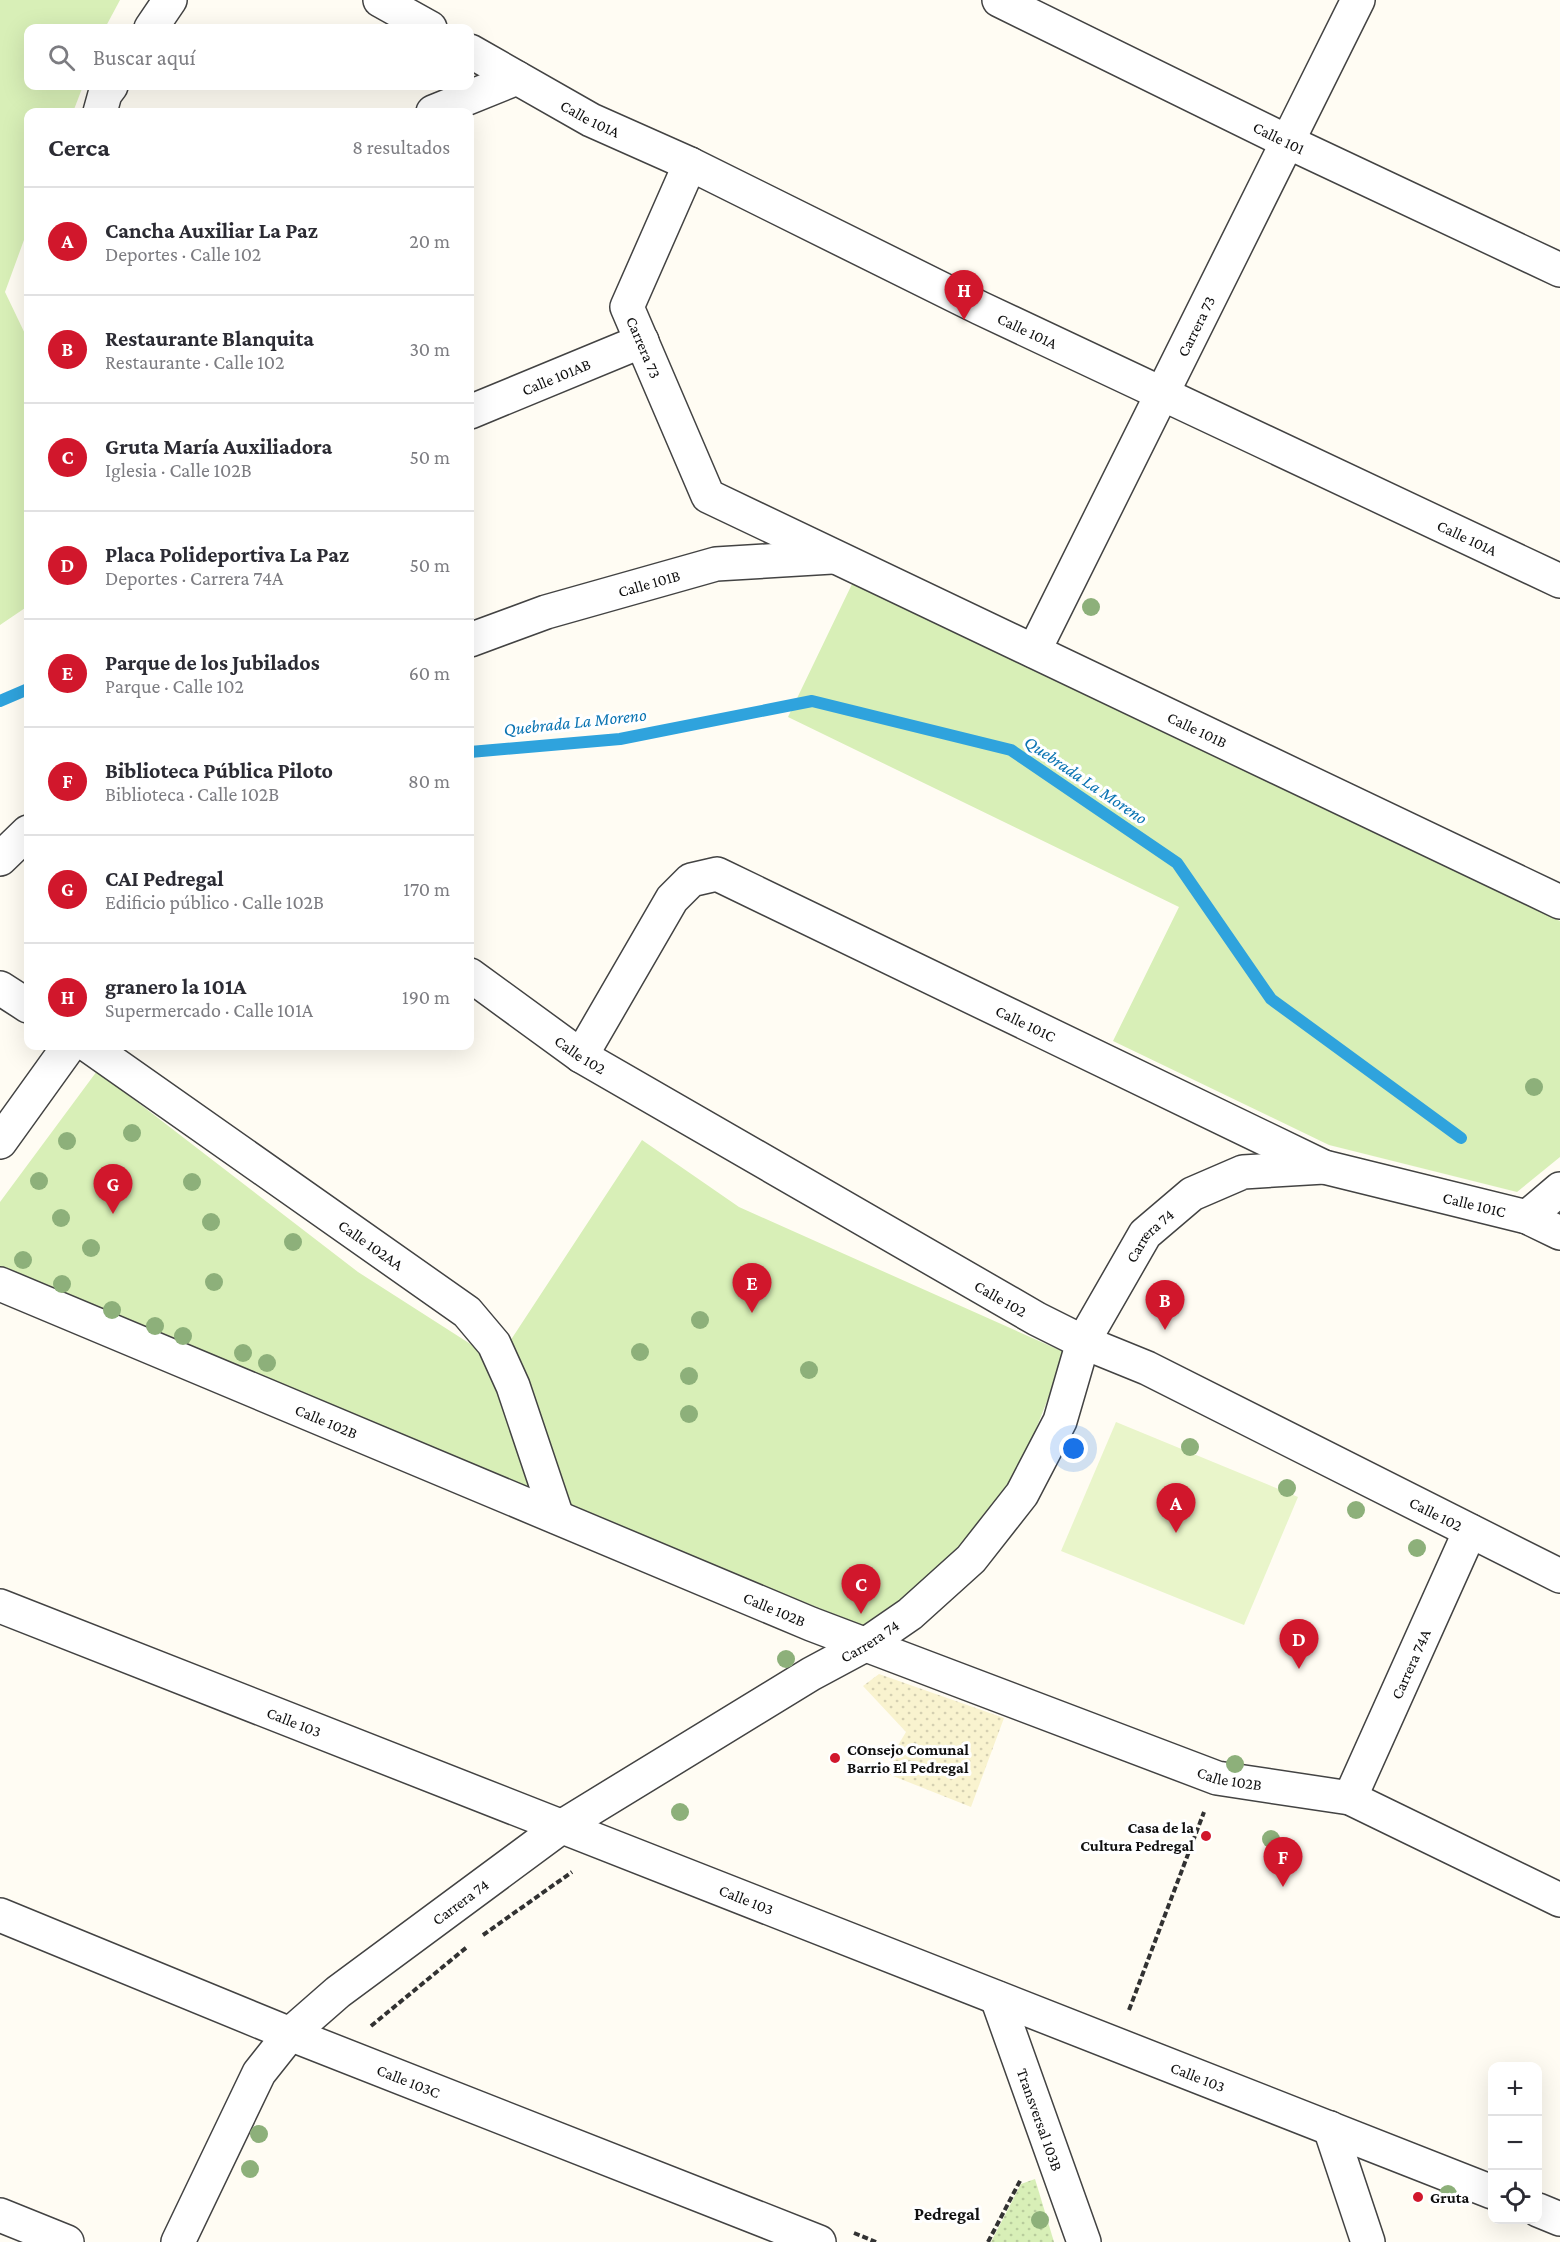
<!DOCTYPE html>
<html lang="es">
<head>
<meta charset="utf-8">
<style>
  body { margin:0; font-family:"Crimson Pro",serif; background:#f7f7f7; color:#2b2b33 }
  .controls { position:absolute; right:18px; bottom:18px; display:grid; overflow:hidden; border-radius:12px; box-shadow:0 6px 24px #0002 }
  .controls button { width:54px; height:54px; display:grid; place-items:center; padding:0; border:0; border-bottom:2px solid #e1e1e2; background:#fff; color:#2b2b33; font:30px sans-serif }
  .you { position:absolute; left:1074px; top:1449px; width:21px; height:21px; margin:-15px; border:4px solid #fff; border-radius:50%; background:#1a73e8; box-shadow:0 0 0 9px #1a73e833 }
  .badge { display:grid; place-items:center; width:39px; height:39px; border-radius:50%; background:#d1172c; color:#fff; font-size:20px; font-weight:700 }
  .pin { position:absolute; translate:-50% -50px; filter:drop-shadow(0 2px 3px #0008) }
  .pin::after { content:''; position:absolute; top:32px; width:21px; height:18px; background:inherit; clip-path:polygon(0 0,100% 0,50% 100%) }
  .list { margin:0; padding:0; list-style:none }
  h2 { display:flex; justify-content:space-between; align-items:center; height:78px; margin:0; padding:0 24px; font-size:26px }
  h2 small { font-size:20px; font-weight:400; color:#7c7c81 }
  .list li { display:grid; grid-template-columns:39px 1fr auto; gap:18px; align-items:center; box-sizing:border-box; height:108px; padding:0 24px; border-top:2px solid #e1e1e2 }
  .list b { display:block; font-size:22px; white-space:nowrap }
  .list p { margin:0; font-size:20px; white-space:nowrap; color:#7c7c81 }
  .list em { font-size:20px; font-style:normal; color:#7c7c81 }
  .icon { flex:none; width:33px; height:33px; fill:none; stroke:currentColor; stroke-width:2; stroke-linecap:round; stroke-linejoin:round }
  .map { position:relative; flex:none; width:1560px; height:2242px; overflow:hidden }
  .search { position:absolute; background:#fff; box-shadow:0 6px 24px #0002; left:24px; top:24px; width:450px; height:66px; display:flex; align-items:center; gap:15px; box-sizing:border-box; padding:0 21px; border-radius:12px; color:#7c7c81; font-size:22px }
  .panel { position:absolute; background:#fff; box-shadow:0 6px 24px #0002; left:24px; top:108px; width:450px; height:942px; border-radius:12px }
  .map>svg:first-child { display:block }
  .farmland { fill:url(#farmland-dots) }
  .grass { fill:url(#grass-dots) }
  .park { fill:#d8efb7 }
  .pitch { fill:#e9f5ca }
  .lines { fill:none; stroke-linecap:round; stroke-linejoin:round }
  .stream { stroke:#2fa3dd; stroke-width:12 }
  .minor-casing { stroke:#434343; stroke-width:36 }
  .path { stroke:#323232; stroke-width:4; stroke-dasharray:6 3; stroke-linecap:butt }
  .minor { stroke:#fff; stroke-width:33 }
  .tree { fill:#8db07a }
  .poi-dot { fill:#d1172c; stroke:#fff; stroke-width:2 }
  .labels { text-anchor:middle; stroke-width:6; stroke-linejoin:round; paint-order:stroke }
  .street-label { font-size:16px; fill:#101010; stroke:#fff }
  .poi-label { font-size:16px; font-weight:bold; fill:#101010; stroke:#fff; text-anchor:start }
  .water-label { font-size:18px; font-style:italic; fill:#0973b2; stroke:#fff }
  .neighbourhood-label { font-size:18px; font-weight:bold; fill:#101010; stroke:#fff }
</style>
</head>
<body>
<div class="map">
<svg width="1560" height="2242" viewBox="0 0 1560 2242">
  <defs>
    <pattern id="farmland-dots" width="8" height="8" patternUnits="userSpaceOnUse" patternTransform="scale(1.5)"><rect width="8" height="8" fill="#f9f3cf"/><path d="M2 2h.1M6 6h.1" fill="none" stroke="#d4cfb1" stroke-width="1.8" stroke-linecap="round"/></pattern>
    <pattern id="grass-dots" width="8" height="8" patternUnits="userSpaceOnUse" patternTransform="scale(1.5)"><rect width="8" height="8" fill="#d8efb7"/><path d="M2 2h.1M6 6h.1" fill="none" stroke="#b8cc9c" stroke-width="1.8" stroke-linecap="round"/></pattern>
  </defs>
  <rect width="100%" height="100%" fill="#fffcf3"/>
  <path class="farmland" d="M879,1674L1004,1718L971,1807L888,1774L894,1752L906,1732L863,1686Z"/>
  <path class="grass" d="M1035,2179L1054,2242H991L1021,2184Z"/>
  <g class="park">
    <path d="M0,0H120L105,28H28V86H83L73,112H28V229L5,292L28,340V606L0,625Z"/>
    <path d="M853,582L1560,921V1157L1517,1192L1329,1145L1113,1041L1179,907L788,717Z"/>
    <path d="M97,1071L358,1272L497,1361L642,1140L739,1207L1066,1353L1019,1472L987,1530L867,1627L481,1474L0,1273V1202Z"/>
  </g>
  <path class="pitch" d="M1116,1422L1298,1497L1244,1625L1061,1551Z"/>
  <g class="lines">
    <g class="stream">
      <path d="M0,701L28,689"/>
      <path d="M470,752L620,739L812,701L1011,750L1177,863L1271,999L1461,1138"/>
    </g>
    <defs>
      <g id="minor">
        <path d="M380,0L430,28"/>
        <path id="s1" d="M999,0L1288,142L1560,270"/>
        <path d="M151,28L170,0"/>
        <path id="s2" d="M470,51L591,120L690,164L980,308L1560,581"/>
        <path d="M100,112L105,94L111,86"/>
        <path d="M433,112L517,78"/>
        <path id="s3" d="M690,164L627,307L708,496L1560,902"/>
        <path id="s4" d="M470,412L642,341"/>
        <path id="s5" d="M470,640L546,612L716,564L832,557"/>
        <path id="s6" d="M1034,651L1358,0"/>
        <path d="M0,859L28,832"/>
        <path id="s7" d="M470,975L581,1056L1037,1319L1083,1342L1147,1368L1560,1576"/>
        <path d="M0,988L28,1006"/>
        <path id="s8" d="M89,1046L467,1312L494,1344L513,1386L557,1517"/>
        <path id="s9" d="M581,1056L672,899L691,880L717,874L1324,1167L1527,1217L1560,1233"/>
        <path d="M0,1142L69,1046"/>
        <path d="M1527,1217L1560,1189"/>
        <path id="s10" d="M0,1284L811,1624L1217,1778L1350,1798L1560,1900"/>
        <path id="s11" d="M0,1606L1492,2192"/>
        <path id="s12" d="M1350,1798L1470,1531"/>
        <path id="s13" d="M0,1915L290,2034L819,2242"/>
        <path id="s14" d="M997,1998L1084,2242"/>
        <path d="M1330,2128L1368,2242"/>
        <path d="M1538,2210L1560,2219"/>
        <path d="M0,2215L67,2242"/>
        <path id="s15" d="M178,2242L259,2073L290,2034L338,1992L561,1827L811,1674L865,1645L910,1614L971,1559L1022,1494L1060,1421L1083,1342L1145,1234L1192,1194L1243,1172L1324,1167"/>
      </g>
    </defs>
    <use href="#minor" class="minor-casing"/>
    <g class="path">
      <path d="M483,1935L572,1872"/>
      <path d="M1129,2010L1204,1812"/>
      <path d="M371,2026L467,1947"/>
      <path d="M854,2233L876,2242"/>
      <path d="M988,2242L1021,2179"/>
    </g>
    <use href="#minor" class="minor"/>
  </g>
  <g class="tree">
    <circle cx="1091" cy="607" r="9"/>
    <circle cx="1534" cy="1087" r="9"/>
    <circle cx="132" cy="1133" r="9"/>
    <circle cx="67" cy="1141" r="9"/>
    <circle cx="39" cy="1181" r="9"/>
    <circle cx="192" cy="1182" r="9"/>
    <circle cx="61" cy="1218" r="9"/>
    <circle cx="211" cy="1222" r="9"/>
    <circle cx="293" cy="1242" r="9"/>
    <circle cx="91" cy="1248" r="9"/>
    <circle cx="23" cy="1260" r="9"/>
    <circle cx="214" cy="1282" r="9"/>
    <circle cx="62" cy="1284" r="9"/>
    <circle cx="112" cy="1310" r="9"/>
    <circle cx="700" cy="1320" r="9"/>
    <circle cx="155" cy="1326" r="9"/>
    <circle cx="183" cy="1336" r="9"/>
    <circle cx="640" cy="1352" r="9"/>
    <circle cx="243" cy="1353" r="9"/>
    <circle cx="267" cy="1363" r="9"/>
    <circle cx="809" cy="1370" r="9"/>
    <circle cx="689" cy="1376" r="9"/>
    <circle cx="689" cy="1414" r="9"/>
    <circle cx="1190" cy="1447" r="9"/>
    <circle cx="1287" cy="1488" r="9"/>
    <circle cx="1356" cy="1510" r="9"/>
    <circle cx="1417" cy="1548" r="9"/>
    <circle cx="786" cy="1659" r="9"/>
    <circle cx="1235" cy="1764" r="9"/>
    <circle cx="680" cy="1812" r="9"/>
    <circle cx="1271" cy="1839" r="9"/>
    <circle cx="259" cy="2134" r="9"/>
    <circle cx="250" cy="2169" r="9"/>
    <circle cx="1448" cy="2194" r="9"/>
    <circle cx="1040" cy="2220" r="9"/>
  </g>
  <g class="poi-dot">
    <circle cx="835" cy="1758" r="6"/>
    <circle cx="1206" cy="1836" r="6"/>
    <circle cx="1418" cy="2197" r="6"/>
  </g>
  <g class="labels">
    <g class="street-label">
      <text dy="6" stroke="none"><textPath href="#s2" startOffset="138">Calle 101A</textPath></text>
      <text dy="6" stroke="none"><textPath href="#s1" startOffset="312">Calle 101</textPath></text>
      <text dy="6" stroke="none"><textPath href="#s6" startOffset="363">Carrera 73</textPath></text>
      <text dy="6" stroke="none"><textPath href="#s2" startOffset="624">Calle 101A</textPath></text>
      <text dy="6" stroke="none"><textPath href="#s3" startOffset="200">Carrera 73</textPath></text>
      <text dy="6" stroke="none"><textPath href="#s4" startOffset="93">Calle 101AB</textPath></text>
      <text dy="6" stroke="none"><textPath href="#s2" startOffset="1110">Calle 101A</textPath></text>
      <text dy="6" stroke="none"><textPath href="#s5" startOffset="188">Calle 101B</textPath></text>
      <text dy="6" stroke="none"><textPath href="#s3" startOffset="904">Calle 101B</textPath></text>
      <text dy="6" stroke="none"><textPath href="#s9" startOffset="578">Calle 101C</textPath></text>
      <text dy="6" stroke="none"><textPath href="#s7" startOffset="136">Calle 102</textPath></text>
      <text dy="6" stroke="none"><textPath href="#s9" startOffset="1064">Calle 101C</textPath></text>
      <text dy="6" stroke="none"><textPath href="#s15" startOffset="1443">Carrera 74</textPath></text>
      <text dy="6" stroke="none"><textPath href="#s8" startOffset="345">Calle 102AA</textPath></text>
      <text dy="6" stroke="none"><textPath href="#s7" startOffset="622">Calle 102</textPath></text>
      <text dy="6" stroke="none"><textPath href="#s10" startOffset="354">Calle 102B</textPath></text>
      <text dy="6" stroke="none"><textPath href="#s7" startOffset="1108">Calle 102</textPath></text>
      <text dy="6" stroke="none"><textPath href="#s10" startOffset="840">Calle 102B</textPath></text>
      <text dy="6" stroke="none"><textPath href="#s15" startOffset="939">Carrera 74</textPath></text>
      <text dy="6" stroke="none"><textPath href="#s12" startOffset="147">Carrera 74A</textPath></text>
      <text dy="6" stroke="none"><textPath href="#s11" startOffset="316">Calle 103</textPath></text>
      <text dy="6" stroke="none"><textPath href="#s10" startOffset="1326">Calle 102B</textPath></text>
      <text dy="6" stroke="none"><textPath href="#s11" startOffset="802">Calle 103</textPath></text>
      <text dy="6" stroke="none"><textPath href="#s15" startOffset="453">Carrera 74</textPath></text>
      <text dy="6" stroke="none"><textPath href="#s11" startOffset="1287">Calle 103</textPath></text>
      <text dy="6" stroke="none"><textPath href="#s13" startOffset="441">Calle 103C</textPath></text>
      <text dy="6" stroke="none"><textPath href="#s14" startOffset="129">Transversal 103B</textPath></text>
    </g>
    <g class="poi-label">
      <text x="847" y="1755">COnsejo Comunal<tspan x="847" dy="18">Barrio El Pedregal</tspan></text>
      <text x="1194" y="1833" text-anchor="end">Casa de la<tspan x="1194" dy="18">Cultura Pedregal</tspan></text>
      <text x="1430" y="2203">Gruta</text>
    </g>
    <g class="water-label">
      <text transform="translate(575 722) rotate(-6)" y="6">Quebrada La Moreno</text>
      <text transform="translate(1086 780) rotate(34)" y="6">Quebrada La Moreno</text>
    </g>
    <g class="neighbourhood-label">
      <text x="947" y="2220">Pedregal</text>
    </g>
  </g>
</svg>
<div class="controls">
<button>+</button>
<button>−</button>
<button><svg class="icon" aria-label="locate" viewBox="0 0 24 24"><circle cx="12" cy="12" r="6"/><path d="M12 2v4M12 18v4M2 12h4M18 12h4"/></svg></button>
</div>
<div class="you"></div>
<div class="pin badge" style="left:1176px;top:1533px">A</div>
<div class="pin badge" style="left:1165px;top:1330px">B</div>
<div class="pin badge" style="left:861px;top:1614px">C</div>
<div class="pin badge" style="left:1299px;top:1669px">D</div>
<div class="pin badge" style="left:752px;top:1313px">E</div>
<div class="pin badge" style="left:1283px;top:1887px">F</div>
<div class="pin badge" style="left:113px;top:1214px">G</div>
<div class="pin badge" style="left:964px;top:320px">H</div>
<div class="search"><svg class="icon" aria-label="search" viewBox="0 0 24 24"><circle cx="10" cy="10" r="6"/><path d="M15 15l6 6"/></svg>Buscar aquí</div>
<section class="panel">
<h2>Cerca<small>8 resultados</small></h2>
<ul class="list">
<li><span class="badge">A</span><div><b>Cancha Auxiliar La Paz</b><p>Deportes · Calle 102</p></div><em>20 m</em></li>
<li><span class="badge">B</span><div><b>Restaurante Blanquita</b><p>Restaurante · Calle 102</p></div><em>30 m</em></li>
<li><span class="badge">C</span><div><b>Gruta María Auxiliadora</b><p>Iglesia · Calle 102B</p></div><em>50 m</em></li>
<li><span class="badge">D</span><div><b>Placa Polideportiva La Paz</b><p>Deportes · Carrera 74A</p></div><em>50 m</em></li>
<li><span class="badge">E</span><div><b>Parque de los Jubilados</b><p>Parque · Calle 102</p></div><em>60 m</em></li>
<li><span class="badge">F</span><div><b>Biblioteca Pública Piloto</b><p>Biblioteca · Calle 102B</p></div><em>80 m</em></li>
<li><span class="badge">G</span><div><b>CAI Pedregal</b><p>Edificio público · Calle 102B</p></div><em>170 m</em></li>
<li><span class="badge">H</span><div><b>granero la 101A</b><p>Supermercado · Calle 101A</p></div><em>190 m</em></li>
</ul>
</section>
</div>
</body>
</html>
